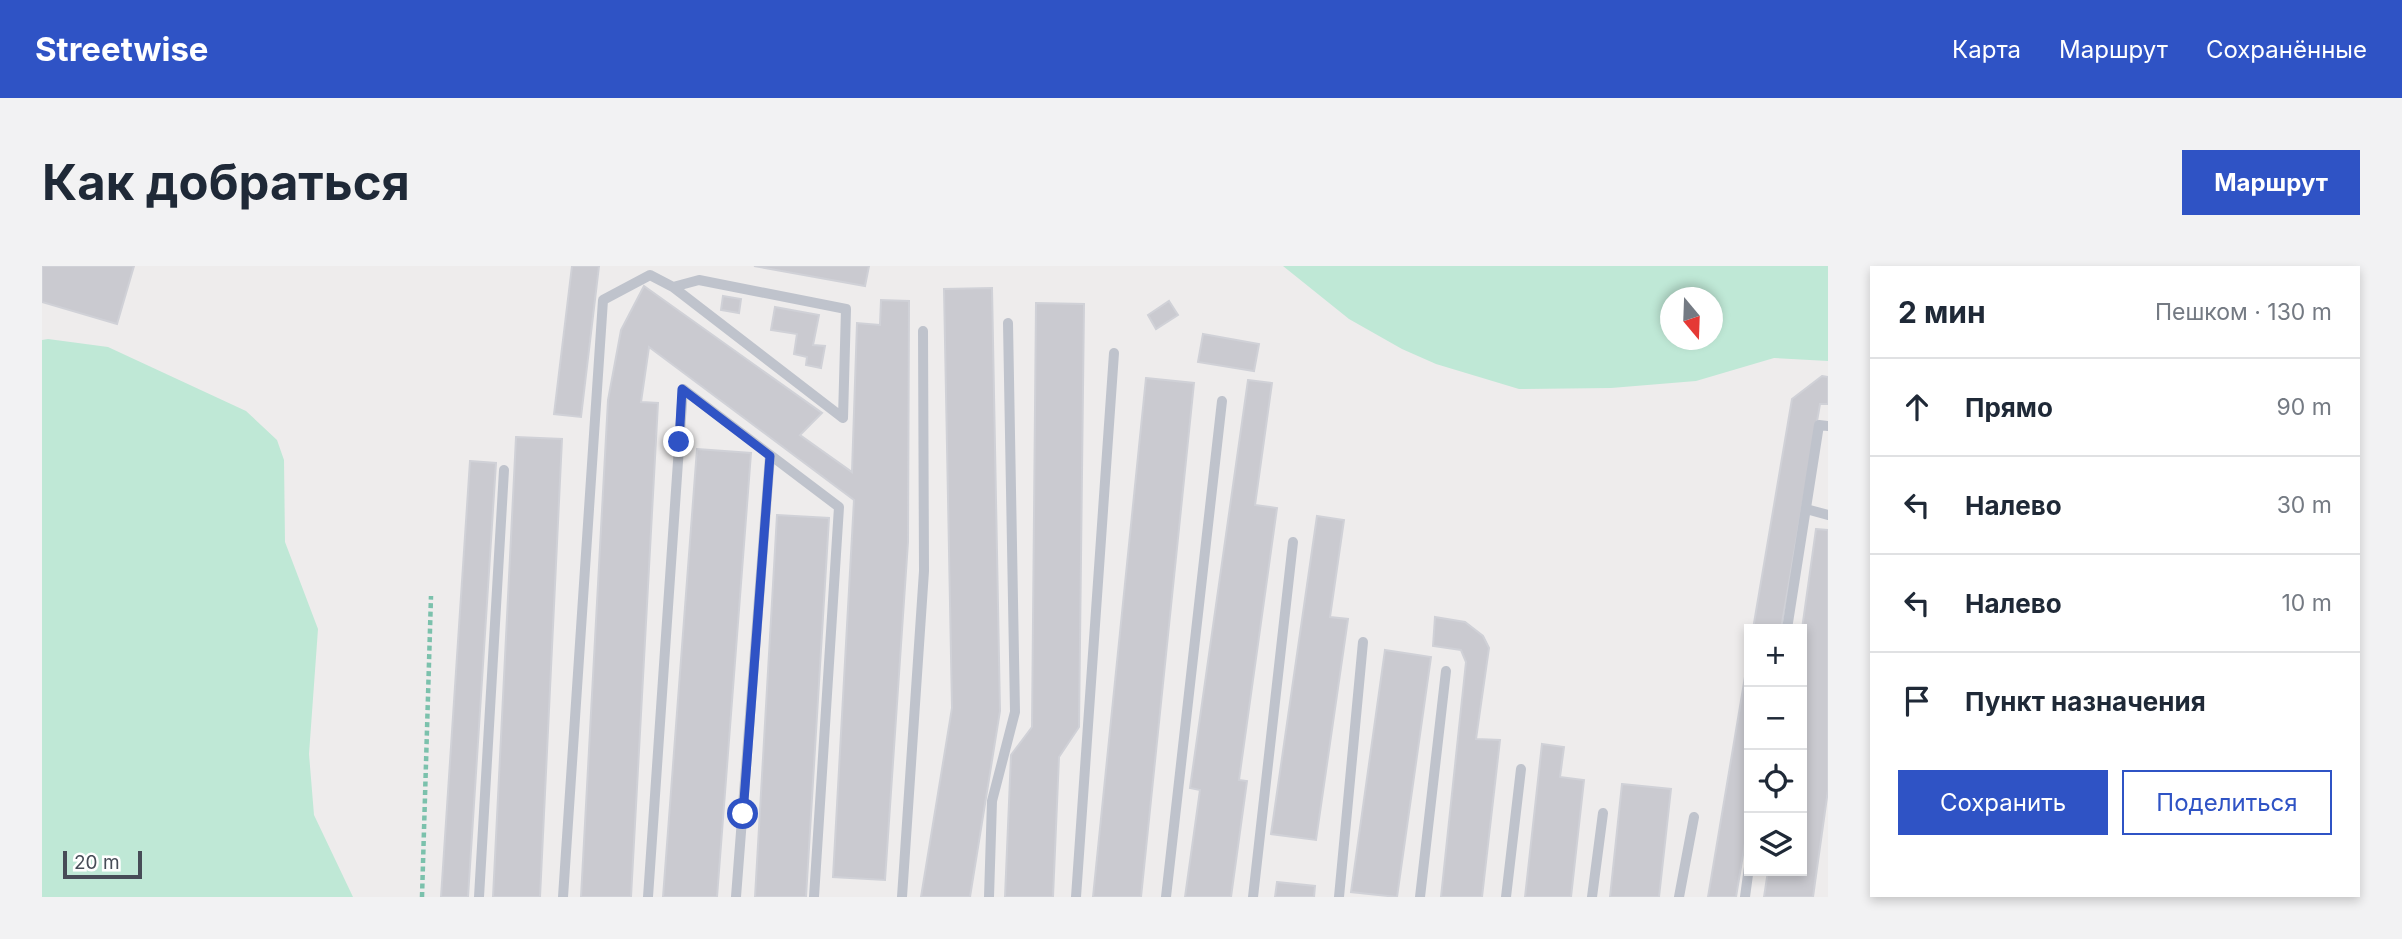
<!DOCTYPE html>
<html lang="ru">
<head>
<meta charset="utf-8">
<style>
  body { margin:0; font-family:Inter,sans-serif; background:#f2f2f3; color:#1f2937 }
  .controls { position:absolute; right:21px; bottom:21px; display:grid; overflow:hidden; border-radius:0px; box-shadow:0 4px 10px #0003 }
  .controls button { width:63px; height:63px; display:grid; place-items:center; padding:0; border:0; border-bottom:2px solid #e0e1e3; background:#fff; color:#1f2937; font:35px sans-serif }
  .compass { position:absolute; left:1618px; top:21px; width:63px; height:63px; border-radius:50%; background:#fff; box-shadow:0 4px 10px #0003; rotate:161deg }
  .scale { position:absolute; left:21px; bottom:18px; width:79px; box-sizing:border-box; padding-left:7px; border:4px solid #474c57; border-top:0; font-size:19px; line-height:24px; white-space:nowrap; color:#474c57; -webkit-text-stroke:5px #fff; paint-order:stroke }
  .stop { position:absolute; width:21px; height:21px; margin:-16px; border:5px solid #2f53c5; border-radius:50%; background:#fff }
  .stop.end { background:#2f53c5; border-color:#fff; box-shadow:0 2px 7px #0008 }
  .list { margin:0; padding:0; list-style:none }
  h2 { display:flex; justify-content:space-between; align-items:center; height:91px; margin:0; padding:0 28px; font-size:30px }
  h2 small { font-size:23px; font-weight:400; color:#747a83 }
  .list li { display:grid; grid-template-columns:46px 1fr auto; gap:21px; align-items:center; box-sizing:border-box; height:98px; padding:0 28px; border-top:2px solid #e0e1e3 }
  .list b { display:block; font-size:26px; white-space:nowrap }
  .list em { font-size:23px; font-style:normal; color:#747a83 }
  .actions { display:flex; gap:14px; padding:21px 28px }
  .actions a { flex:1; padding:16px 0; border:2px solid #2f53c5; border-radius:0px; text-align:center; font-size:24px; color:#2f53c5 }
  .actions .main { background:#2f53c5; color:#fff }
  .icon { flex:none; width:38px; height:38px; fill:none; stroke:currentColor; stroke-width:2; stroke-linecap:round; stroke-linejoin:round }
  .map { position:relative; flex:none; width:1786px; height:631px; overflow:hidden; border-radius:0px }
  header { display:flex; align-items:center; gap:42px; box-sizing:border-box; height:98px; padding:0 35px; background:#2f53c5; color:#fff }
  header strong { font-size:33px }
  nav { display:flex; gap:38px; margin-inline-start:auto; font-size:24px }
  .intro { display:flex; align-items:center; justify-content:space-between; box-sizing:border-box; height:168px; padding:0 42px }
  h1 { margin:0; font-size:49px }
  .button { padding:18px 32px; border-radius:0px; background:#2f53c5; color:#fff; font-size:24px; font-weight:700 }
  main { display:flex; gap:42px; padding:0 42px }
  aside { flex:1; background:#fff; border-radius:0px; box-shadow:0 4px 10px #0003 }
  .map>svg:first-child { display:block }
  .green { fill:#bfe8d6; fill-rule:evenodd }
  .building { fill:#cacad0; stroke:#d0d1d7; stroke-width:2 }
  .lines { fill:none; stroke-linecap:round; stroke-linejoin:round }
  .path { stroke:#7bc1ac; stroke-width:4.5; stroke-dasharray:5 3.5; stroke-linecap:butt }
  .service { stroke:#bfc3cc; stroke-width:10 }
  .route { stroke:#2f53c5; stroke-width:9 }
</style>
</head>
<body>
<header>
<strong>Streetwise</strong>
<nav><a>Карта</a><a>Маршрут</a><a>Сохранённые</a></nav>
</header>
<div class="intro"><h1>Как добраться</h1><a class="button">Маршрут</a></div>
<main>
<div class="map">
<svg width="1786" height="631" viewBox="0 0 1786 631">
  <rect width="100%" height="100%" fill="#eeecec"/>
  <g class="green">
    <path d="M1241,0H1786V95L1732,92L1654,115L1569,122L1477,123L1394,98L1360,83L1307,53ZM1629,32H1671V74H1629Z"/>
    <path d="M6,73L66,81L204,145L235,174L242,194L243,276L276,363L267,488L272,549L311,631H0V74Z"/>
  </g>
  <g class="building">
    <path d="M0,0H92L75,58L0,36Z"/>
    <path d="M530,0H557L539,151L512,148Z"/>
    <path d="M712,0H827L823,20Z"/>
    <path d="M602,20L780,147L758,169L810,206L815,57L838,59L839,34L867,35L866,276L843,614L791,611L812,234L607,81L599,136L616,137L589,631H539L566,134L579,64Z"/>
    <path d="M950,22L958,445L928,631H879L910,442L902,23Z"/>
    <path d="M681,30L699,33L697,47L679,44Z"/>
    <path d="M1127,35L1136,49L1114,63L1106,49Z"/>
    <path d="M994,37L1042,38L1037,461L1017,491L1011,631H963L969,489L990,461Z"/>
    <path d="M733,41L777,49L771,79L783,80L779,102L764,99L765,91L752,88L755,68L729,64Z"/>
    <path d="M1161,68L1217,78L1212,105L1156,96Z"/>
    <path d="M1780,110L1786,111V138H1778L1739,363H1711L1750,133Z"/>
    <path d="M1104,112L1152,117L1099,631H1051Z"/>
    <path d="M1206,114L1230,117L1213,239L1235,242L1197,514L1205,515L1189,631H1143L1158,524L1148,522Z"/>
    <path d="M474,171L520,173L498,631H451Z"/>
    <path d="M655,183L709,187L675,631H621Z"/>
    <path d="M428,195L454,197L426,631H399Z"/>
    <path d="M735,249L787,252L764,631H713Z"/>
    <path d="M1275,250L1302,254L1288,351L1306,353L1274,574L1229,568Z"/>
    <path d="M1774,263L1786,264V524L1771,631H1722L1726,605H1760V363Z"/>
    <path d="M1393,351L1423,356L1441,370L1447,382L1434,473L1458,474L1440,631H1399L1424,396L1419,384L1391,380Z"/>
    <path d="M1343,384L1389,391L1355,631L1309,626Z"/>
    <path d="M1707,387V553L1694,631H1666Z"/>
    <path d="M1500,478L1522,481L1518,511L1542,514L1529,631H1483Z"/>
    <path d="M1580,518L1629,523L1617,631H1568Z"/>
    <path d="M1235,616L1273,620L1272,631H1233Z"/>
  </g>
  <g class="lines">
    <path class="path" d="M380,631L389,330"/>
    <g class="service">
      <path d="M1764,243L1786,249"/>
      <path d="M1745,363L1777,159L1786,160"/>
      <path d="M437,631L462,204"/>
      <path d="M521,631L561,34L608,9L631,21L801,152L804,43L657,14L631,21"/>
      <path d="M606,631L641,123L797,241L772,631"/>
      <path d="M694,631L728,190"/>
      <path d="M860,631L882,305L881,65"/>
      <path d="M947,631L950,535L973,446L966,57"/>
      <path d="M1034,631L1072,87"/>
      <path d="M1124,631L1180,135"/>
      <path d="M1211,631L1251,276"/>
      <path d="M1297,631L1321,376"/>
      <path d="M1378,631L1404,405"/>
      <path d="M1464,631L1479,503"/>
      <path d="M1550,631L1561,547"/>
      <path d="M1637,631L1652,551"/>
      <path d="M1703,631L1707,601"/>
    </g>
  </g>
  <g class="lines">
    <path class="route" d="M637,176L640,123L728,190L701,548"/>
  </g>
</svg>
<div class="controls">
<button>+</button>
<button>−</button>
<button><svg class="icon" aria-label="locate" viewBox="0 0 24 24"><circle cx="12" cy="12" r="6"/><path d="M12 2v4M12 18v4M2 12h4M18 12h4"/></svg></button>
<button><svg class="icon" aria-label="layers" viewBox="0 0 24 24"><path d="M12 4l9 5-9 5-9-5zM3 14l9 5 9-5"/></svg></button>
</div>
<svg class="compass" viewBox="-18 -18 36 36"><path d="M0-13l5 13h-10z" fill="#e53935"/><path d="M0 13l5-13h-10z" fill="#747a83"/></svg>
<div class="scale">20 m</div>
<div class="stop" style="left:701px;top:548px"></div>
<div class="stop end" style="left:637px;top:176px"></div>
</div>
<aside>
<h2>2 мин<small>Пешком · 130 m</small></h2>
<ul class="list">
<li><svg class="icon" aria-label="ahead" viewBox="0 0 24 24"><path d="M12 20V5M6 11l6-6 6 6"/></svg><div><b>Прямо</b></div><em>90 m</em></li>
<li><svg class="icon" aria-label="left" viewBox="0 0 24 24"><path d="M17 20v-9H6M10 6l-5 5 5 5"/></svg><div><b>Налево</b></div><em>30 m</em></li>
<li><svg class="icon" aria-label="left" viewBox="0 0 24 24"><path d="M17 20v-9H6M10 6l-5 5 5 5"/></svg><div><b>Налево</b></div><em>10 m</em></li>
<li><svg class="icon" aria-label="arrive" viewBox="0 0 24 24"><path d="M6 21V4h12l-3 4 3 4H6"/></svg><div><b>Пункт назначения</b></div></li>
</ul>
<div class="actions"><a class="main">Сохранить</a><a>Поделиться</a></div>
</aside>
</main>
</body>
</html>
